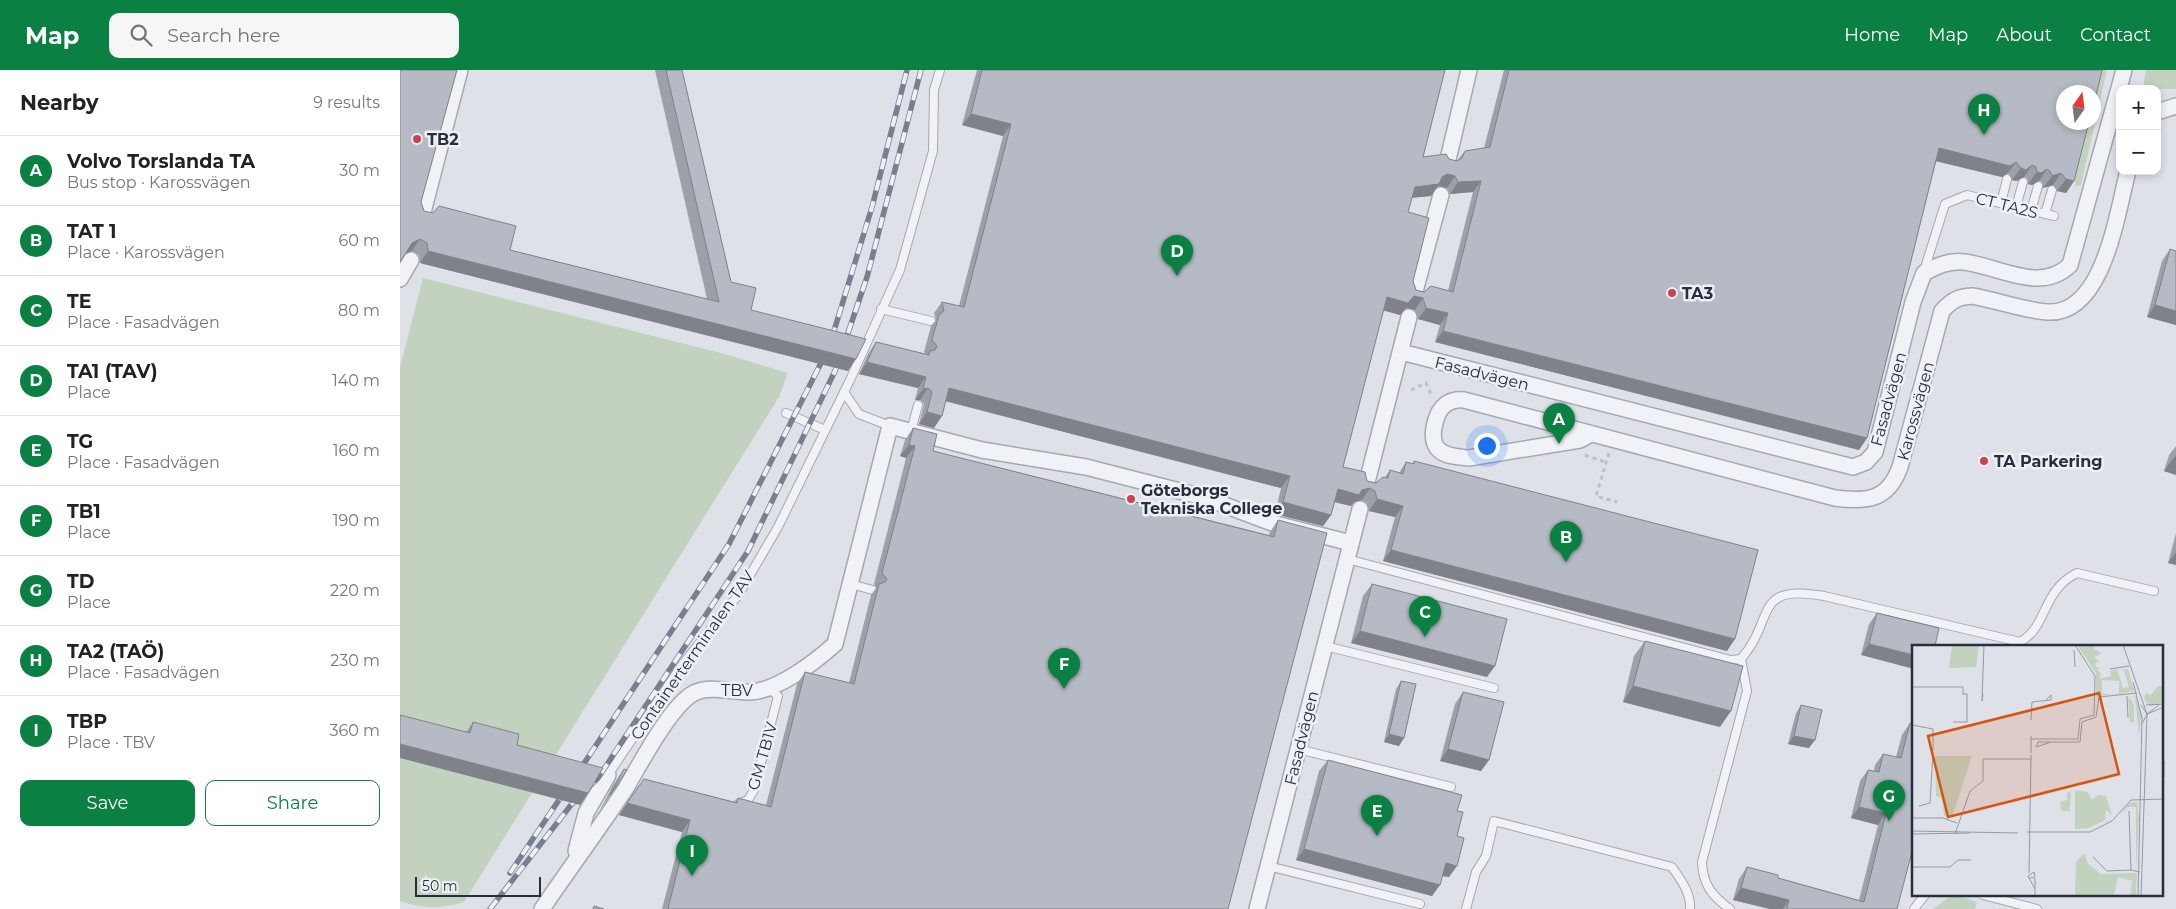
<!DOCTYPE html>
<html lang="en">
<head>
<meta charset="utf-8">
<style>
  body { margin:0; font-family:Montserrat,sans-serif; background:#f6f6f6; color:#222 }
  .controls { position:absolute; right:15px; top:15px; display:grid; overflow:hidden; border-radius:10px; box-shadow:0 2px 8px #0003 }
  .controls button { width:45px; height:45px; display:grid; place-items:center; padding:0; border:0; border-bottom:1px solid #e0e0e0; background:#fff; color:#222; font:25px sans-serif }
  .compass { position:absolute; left:1656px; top:15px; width:45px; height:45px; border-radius:50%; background:#fff; box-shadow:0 2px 8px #0003; rotate:14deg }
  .scale { position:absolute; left:15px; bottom:12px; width:126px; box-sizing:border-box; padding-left:5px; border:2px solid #272e3e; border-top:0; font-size:14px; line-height:18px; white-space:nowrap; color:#272e3e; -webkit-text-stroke:4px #edf0f5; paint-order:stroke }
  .you { position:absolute; left:1086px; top:375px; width:18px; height:18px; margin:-12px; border:4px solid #fff; border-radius:50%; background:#1a73e8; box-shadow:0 0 0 8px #1a73e833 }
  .badge { display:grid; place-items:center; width:32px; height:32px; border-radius:50%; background:#0b8043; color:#fff; font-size:16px; font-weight:700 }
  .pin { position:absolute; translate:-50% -41px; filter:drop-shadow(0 1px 2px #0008) }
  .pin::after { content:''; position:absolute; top:26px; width:18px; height:15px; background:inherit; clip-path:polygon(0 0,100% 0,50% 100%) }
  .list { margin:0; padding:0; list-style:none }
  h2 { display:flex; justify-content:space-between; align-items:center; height:65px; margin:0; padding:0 20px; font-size:21px }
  h2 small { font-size:16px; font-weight:400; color:#767676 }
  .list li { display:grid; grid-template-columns:32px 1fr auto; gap:15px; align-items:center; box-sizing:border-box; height:70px; padding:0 20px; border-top:1px solid #e0e0e0 }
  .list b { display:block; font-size:19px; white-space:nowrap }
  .list p { margin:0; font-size:16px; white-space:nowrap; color:#767676 }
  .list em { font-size:16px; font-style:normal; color:#767676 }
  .actions { display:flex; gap:10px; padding:15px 20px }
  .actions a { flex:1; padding:11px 0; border:1px solid #0b8043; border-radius:10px; text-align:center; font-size:18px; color:#0b8043 }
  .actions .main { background:#0b8043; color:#fff }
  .icon { flex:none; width:28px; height:28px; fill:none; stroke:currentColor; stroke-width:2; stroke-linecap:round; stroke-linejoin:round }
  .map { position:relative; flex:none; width:1776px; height:839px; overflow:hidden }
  header { display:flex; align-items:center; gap:30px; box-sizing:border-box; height:70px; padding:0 25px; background:#0b8043; color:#fff }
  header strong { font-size:24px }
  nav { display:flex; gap:28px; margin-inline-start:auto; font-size:18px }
  .search { width:350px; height:45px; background:#f6f6f6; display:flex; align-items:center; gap:12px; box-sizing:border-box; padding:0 18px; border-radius:10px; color:#767676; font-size:19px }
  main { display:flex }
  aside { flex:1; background:#fff }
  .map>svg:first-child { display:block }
  .green { fill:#c2d2bf }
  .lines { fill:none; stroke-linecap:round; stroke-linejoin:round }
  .lane-casing { stroke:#a3a8b2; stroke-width:10 }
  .street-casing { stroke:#a3a8b2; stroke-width:18 }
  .path { stroke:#bcbfc6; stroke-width:3; stroke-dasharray:4 4; stroke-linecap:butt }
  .lane { stroke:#f1f2f6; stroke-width:8 }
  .street { stroke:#f1f2f6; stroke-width:15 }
  .rail-casing { stroke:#787f91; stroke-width:5.5 }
  .rail { stroke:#edf0f5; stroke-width:4; stroke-dasharray:11; stroke-linecap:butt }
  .wall { fill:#9ca0a9; fill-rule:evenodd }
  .shaded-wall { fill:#7f8289 }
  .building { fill:#b5bac4; stroke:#7f8289; fill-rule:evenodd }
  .poi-dot { fill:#ce424d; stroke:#edf0f5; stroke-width:2 }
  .labels { text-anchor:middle; stroke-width:5; stroke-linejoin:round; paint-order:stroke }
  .poi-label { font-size:16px; font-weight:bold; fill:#272e3e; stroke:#edf0f5; text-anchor:start }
  .street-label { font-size:16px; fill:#272e3e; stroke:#edf0f5 }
  .inset-road { fill:none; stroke:#9599a4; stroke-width:1 }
  .view { fill:#d55511; fill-opacity:0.15; stroke:#d55511; stroke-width:2.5 }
  .inset-edge { fill:none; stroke:#272e3e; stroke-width:2.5 }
</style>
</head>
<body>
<header>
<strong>Map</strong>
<div class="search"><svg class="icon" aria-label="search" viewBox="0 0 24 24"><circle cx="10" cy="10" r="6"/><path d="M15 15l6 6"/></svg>Search here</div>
<nav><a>Home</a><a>Map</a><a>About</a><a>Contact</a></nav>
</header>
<main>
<aside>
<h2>Nearby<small>9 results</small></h2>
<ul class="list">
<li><span class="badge">A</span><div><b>Volvo Torslanda TA</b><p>Bus stop · Karossvägen</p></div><em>30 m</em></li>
<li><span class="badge">B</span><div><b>TAT 1</b><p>Place · Karossvägen</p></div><em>60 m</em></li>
<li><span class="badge">C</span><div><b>TE</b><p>Place · Fasadvägen</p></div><em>80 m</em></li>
<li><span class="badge">D</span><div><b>TA1 (TAV)</b><p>Place</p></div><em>140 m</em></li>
<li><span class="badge">E</span><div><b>TG</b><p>Place · Fasadvägen</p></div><em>160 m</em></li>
<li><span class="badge">F</span><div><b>TB1</b><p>Place</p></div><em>190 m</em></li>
<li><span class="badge">G</span><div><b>TD</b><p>Place</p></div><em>220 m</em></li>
<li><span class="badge">H</span><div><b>TA2 (TAÖ)</b><p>Place · Fasadvägen</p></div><em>230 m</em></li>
<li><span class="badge">I</span><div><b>TBP</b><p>Place · TBV</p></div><em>360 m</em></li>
</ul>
<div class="actions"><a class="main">Save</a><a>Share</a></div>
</aside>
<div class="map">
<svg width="1776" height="839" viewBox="0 0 1776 839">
  <rect width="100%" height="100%" fill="#dee1e8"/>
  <g class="green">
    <path d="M1700,0H1707L1681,115L1676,116L1674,108L1687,53L1694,52V27Z"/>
    <path d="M1746,0H1776V19H1743Z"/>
    <path d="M23,208L321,283L388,303L379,327L64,832C42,839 22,839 0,831V297Z"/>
    <path d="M1551,826H1560L1577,832L1575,839H1533Z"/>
  </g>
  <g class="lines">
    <defs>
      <g id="lane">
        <path d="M1601,133L1607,109"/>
        <path d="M1616,137L1623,112"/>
        <path d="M1631,141L1638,116"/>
        <path d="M1645,144L1652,120"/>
        <path d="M1524,201L1545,134L1567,125L1654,146"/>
        <path d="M481,239L531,251"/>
        <path d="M444,322L459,344L490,356"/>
        <path d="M386,343L425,360"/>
        <path d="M511,361L518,335"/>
        <path d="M947,489L1331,590L1341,589C1376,549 1352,513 1424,526L1620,572C1648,557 1641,521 1677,503L1754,521"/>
        <path d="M450,514L473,520"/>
        <path d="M925,576L1094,618"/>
        <path d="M898,679L1051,717"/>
        <path d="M208,705L282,595L339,524L378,457L450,310L500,200L533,81L534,20L540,0"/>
        <path d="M338,734L348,730L354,720L378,626L368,618"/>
        <path d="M868,796L1020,834"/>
        <path d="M1583,825L1637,839"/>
        <path d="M1066,839L1076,802L1086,786L1094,751L1272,797C1281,810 1291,823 1290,839"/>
        <path d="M1330,839C1312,826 1303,815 1302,792L1347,621L1341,589"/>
        <path d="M1514,839L1525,825"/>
      </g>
      <g id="street">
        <path d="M1757,42L1776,36"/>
        <path d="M1047,94L1069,0"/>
        <path d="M22,146L60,0"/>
        <path d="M0,209L11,190"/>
        <path d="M1014,225L1041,125"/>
        <path d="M1001,282L1453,397L1466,392L1475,382L1513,232L1524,203C1536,196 1549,190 1564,192C1599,196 1640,224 1670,195L1724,0"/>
        <path d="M1191,364L1180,370L1069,388C1059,387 1047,387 1039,380C1028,370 1035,342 1046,334C1052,330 1057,329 1064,330L1435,428C1466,432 1488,431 1500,397L1542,241C1552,230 1558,227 1572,226C1596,230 1622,240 1647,242C1704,246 1717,142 1728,101"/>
        <path d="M966,416L1009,247"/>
        <path d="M176,781L186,743L208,705"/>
        <path d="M142,839C169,799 199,759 226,718C240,694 271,635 294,623C309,615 331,622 347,622C375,623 415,592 435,574L490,356L582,380L686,397L803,427L872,453L951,473"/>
        <path d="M857,839L960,439"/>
      </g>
    </defs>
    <use href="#lane" class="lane-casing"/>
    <use href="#street" class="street-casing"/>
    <g class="path">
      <path d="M1011,320L1026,313L1031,324L1034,322"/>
      <path d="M1209,383L1196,426L1217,432"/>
      <path d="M1185,385L1205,392"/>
    </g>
    <use href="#lane" class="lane"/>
    <use href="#street" class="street"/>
    <defs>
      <g id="rail">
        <path d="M177,704L329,474L418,299L430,274L472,137L507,0"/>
        <path d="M110,803L167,718"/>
        <path d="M90,839L171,735L198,708L348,481L435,301L467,207L521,0"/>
      </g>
    </defs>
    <use href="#rail" class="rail-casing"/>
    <use href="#rail" class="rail"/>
  </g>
  <g class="wall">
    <path d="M255,0H282L331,212L351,240L448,301L20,193L19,185L12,181L21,132L24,141L110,180L307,229Z"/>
    <path d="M577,0H1045L1023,87L1049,89L1057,91L1065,81L1084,78L1104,0H1702L1674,111L1666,123L1657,121L1653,115L1643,118L1642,112L1639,111L1632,115L1628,114L1627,108L1624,107L1617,111L1612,110L1608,103L1602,107L1536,91L1467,368L1459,380L1035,272L1040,255L1018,249L1015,240L1006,238L1000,245L983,240L943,397L967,411L976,413L985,407L990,400L999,403L1006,392L1012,394L1014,391L1327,581L983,491L995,447L969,441L967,433L962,430L954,432L951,436L935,432L931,445L923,456L875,444L881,418L546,331L534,358L519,354L524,334L520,330H515L518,318L459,304L468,284L476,272L526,284L524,282L531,256L536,250L534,243L542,232L559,236L603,66L562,55ZM1039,116L1047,118L1050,124L1073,122L1048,221L1024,222L1016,220L1013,211L1008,142L1012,128L1031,126L1037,117Z"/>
    <path d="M1770,179L1776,255L1747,247L1762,191Z"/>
    <path d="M513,358L533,381L869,465L870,462L878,450L828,839H262L282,762L219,745L244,709L335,732L338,728L366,735L397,614L405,602L449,613L471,525L476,518L474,514L506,388L500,386L505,370Z"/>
    <path d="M1776,376V405L1764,401L1769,385Z"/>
    <path d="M1776,463V495L1768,493Z"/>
    <path d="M972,514L1087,607L951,573L963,526Z"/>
    <path d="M1477,543L1539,558L1461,585L1469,554Z"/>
    <path d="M1245,571L1320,657L1223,632L1234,586Z"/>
    <path d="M1001,611L999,676L984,672L996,619Z"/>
    <path d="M1063,622L1089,690L1081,701L1040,691L1055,634Z"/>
    <path d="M1401,635L1409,678L1388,674L1396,643Z"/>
    <path d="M73,652L117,675L188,723L180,735L66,662Z"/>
    <path d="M1510,653L1497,839H1370L1333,830L1339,809L1347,797L1378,808L1459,830L1478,755L1451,748L1460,711L1468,700L1474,701L1475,695L1483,684L1496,687L1502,665Z"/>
    <path d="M928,690L1057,741V766L1049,807L1042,806L1032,826L896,790L919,701Z"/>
    <path d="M224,699L219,713L200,740L213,715Z"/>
  </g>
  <g class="shaded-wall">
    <path d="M571,44L611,54L603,66L562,55Z"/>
    <path d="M1539,78L1616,92L1608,103L1602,107L1531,90Z"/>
    <path d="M1632,95L1624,107L1617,111L1612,110L1621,98Z"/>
    <path d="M1647,99L1639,111L1632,115L1628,114L1637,102Z"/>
    <path d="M1661,103L1653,115L1643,118L1652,106Z"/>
    <path d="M1047,104L1055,106L1047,118L1039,116L1037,117L1031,126L1007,128L1015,117L1042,107Z"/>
    <path d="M1666,109L1674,111L1666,123L1657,121Z"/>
    <path d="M1081,111L1073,122L1050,124L1058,112Z"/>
    <path d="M20,169L12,181L3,185L12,173Z"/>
    <path d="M28,181L456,289L448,301L20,193Z"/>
    <path d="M1014,226L1023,228L1015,240L1006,238L1000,245L978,239L987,227Z"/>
    <path d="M1755,235L1776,241V255L1747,247Z"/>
    <path d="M1026,238L1048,243L1040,255L1018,249Z"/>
    <path d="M1043,261L1467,368L1459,380L1035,272Z"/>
    <path d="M467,292L526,307L518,318L459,304Z"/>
    <path d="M528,318L520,330H515L523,319Z"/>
    <path d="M549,318L890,406L881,418L541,330Z"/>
    <path d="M527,342L542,346L534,358L519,354Z"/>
    <path d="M509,375L515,376L506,388L500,386Z"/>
    <path d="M1775,386H1776V405L1764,401Z"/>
    <path d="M970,418L962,430L954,432L951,436L930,431L938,419L962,420Z"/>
    <path d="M977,429L1003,436L995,447L969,441Z"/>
    <path d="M883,432L931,445L923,456L875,444Z"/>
    <path d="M991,480L1335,569L1327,581L983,491Z"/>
    <path d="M1776,482V495L1768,493Z"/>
    <path d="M960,561L1095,596L1087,607L951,573Z"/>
    <path d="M1469,574L1514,585V599L1461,585Z"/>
    <path d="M1233,616L1331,641L1320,657L1223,632Z"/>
    <path d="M989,664L1004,668L999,676L984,672Z"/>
    <path d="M1394,666L1415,670L1409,678L1388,674Z"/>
    <path d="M0,674L188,723L180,735L0,688Z"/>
    <path d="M1048,679L1089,690L1081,701L1040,691Z"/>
    <path d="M227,733L290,750L282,762L219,745Z"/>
    <path d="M1459,737L1486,743L1478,755L1451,748Z"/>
    <path d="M904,779L1040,815L1032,826L896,790Z"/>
    <path d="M1046,793L1057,796L1049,807L1038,805Z"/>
    <path d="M1341,818L1389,830L1383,839H1370L1333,830Z"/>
  </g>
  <g class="building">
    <path d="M0,0H57L21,132L24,141L33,143L39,136L116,156L110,180L319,232L266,0H282L331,212L356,218L351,240L466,269L456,289L28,181L27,173L20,169L12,173L1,191H0Z"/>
    <path d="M582,0H1045L1023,87L1046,84L1049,89L1057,91L1062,88L1065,81L1090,77L1109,0H1702L1694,34V22H1664V52H1689L1674,111L1666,109L1661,103L1652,106L1650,101L1647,99L1641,103L1637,102L1636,97L1632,95L1626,100L1621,98L1616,92L1610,96L1539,78L1467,368L1043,261L1048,243L1026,238L1023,228L1014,226L1008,233L987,227L943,397L965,402L967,411L976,413L983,407L988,408L990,400L1003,404L1006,392L1014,394V391L1358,480L1335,569L991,480L1003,436L977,429L975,421L970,418L962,420L959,425L938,419L931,445L883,432L890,406L549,318L542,346L527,342L532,322L528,318L523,319L526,307L467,292L476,272L529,285L530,281L535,280L537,276L532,270L539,245L544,241L542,232L564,237L611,54L571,44ZM1047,104L1055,106L1058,112L1081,111L1053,222L1031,216L1024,222L1016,220L1013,211L1029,148L1008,142L1015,117L1039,114L1042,107Z"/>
    <path d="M1770,179L1776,181V241L1755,235Z"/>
    <path d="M513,358L537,364L533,381L874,467L878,450L927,463L828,839H268L290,750L227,733L244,709L337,733L338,728L371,737L405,602L454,614L479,514L485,512L487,509L482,503L515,376L509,375Z"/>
    <path d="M972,514L1107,549L1095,596L960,561Z"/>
    <path d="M1477,543L1539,558L1535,576H1514V585L1469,574Z"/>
    <path d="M1245,571L1343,596L1331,641L1233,616Z"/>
    <path d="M1001,611L1016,614L1004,668L989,664Z"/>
    <path d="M1063,622L1104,632L1089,690L1048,679Z"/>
    <path d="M1401,635L1422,640L1415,670L1394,666Z"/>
    <path d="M0,645L70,663L73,652L119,664L117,675L203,698L188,723L0,674Z"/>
    <path d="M1510,653L1514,654V774L1497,839H1387L1389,830L1341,818L1347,797L1378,805V808L1464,832L1486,743L1459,737L1468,700L1479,702L1483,684L1501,688Z"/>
    <path d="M928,690L1062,725L1057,741L1063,742L1057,766L1064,768L1057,796L1046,793L1040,815L904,779Z"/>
    <path d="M224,699L227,700L210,725Z"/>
    <path d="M194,836L204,839H193Z"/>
  </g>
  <g class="poi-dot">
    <circle cx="17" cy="69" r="5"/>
    <circle cx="1272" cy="223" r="5"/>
    <circle cx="1584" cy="391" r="5"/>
    <circle cx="731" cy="429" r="5"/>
  </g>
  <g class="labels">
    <g class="poi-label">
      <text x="27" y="75">TB2</text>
      <text x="1282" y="229">TA3</text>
      <text x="1594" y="397">TA Parkering</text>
      <text x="741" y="426">Göteborgs<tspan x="741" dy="18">Tekniska College</tspan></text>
    </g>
    <g class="street-label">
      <text transform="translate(1607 135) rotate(14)" y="6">CT TA2S</text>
      <text transform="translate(1082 303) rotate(14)" y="6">Fasadvägen</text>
      <text transform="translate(1488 329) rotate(-75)" y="6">Fasadvägen</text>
      <text transform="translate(1515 341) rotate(-75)" y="6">Karossvägen</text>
      <text transform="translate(292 585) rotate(-55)" y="6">Containerterminalen TAV</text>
      <text x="337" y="626">TBV</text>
      <text transform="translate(901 668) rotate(-76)" y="6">Fasadvägen</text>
      <text transform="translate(362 686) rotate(-74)" y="6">GM TB1V</text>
    </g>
  </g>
  <g transform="translate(1512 575)">
    <rect width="251" height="251" fill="#dee1e8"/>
    <path d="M40,0H67L64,22L37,23ZM165,0H184L182,4L190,8L182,12L187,17L183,18L184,22L188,23L185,24L189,29L187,34L199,31L198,26L205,24L211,43L217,42L212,25H208L216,24L222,46L202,50L207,48V36L190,35V48L199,50L184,51V28ZM246,41L252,42L251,57L238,61L235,57L236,60L229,48L232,53L234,48L239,50ZM221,51L225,52L229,71L227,91L223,52L218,53L222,60V77L218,78L216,54ZM23,111H60L40,172L32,171L30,153L24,151ZM163,145L175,147L180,155L186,150L194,151L200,170L194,165L193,175L177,183L163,184ZM159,146L158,166H149L148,157L155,155V148ZM225,157L227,174L224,225V162H217L208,170L217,158ZM172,208L176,219L189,229L225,228L224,251H218L220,236L206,232L202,251L163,252L164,217Z" fill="#c2d2bf"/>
    <path class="inset-road" d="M211,0L235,69L229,252M162,5L163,22M198,24L217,21M221,37L230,73L226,252M0,42H51V49H55V77H41M71,49L70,56L72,0M215,51L216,73M229,60L235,69L252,62M234,60L252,59M119,75L120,57L139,55V50L134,55M230,79L235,69L247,60M0,80L21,84V105M119,94H166L168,74L182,70L183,31L163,0M139,97L124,102L126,97H168L170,77L184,72L187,52L225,48M119,108V91M252,116V132M0,129V187M7,161L18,158L21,109M217,166L219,225L228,227M0,173H31L45,178M0,186L106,188M115,187H178L200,176L219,155L252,154M0,189L58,188M43,189L58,146L71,136V114H119M0,205V222H38L46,215H59M181,212L195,226L219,225M117,228L119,110M118,233L123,232L122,227L116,231L123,244M123,252V233"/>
    <path class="view" d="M187,48L207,129L36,172L16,91Z"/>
    <rect width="251" height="251" class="inset-edge"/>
  </g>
</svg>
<div class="controls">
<button>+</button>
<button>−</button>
</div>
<svg class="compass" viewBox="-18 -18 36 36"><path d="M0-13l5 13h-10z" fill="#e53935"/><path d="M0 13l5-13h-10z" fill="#767676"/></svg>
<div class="scale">50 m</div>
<div class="you"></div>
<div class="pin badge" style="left:1159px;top:374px">A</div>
<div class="pin badge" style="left:1166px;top:492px">B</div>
<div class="pin badge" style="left:1025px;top:567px">C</div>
<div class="pin badge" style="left:777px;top:206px">D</div>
<div class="pin badge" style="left:977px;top:766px">E</div>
<div class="pin badge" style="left:664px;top:619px">F</div>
<div class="pin badge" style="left:1489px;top:751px">G</div>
<div class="pin badge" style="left:1584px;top:65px">H</div>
<div class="pin badge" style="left:292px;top:806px">I</div>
</div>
</main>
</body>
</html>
